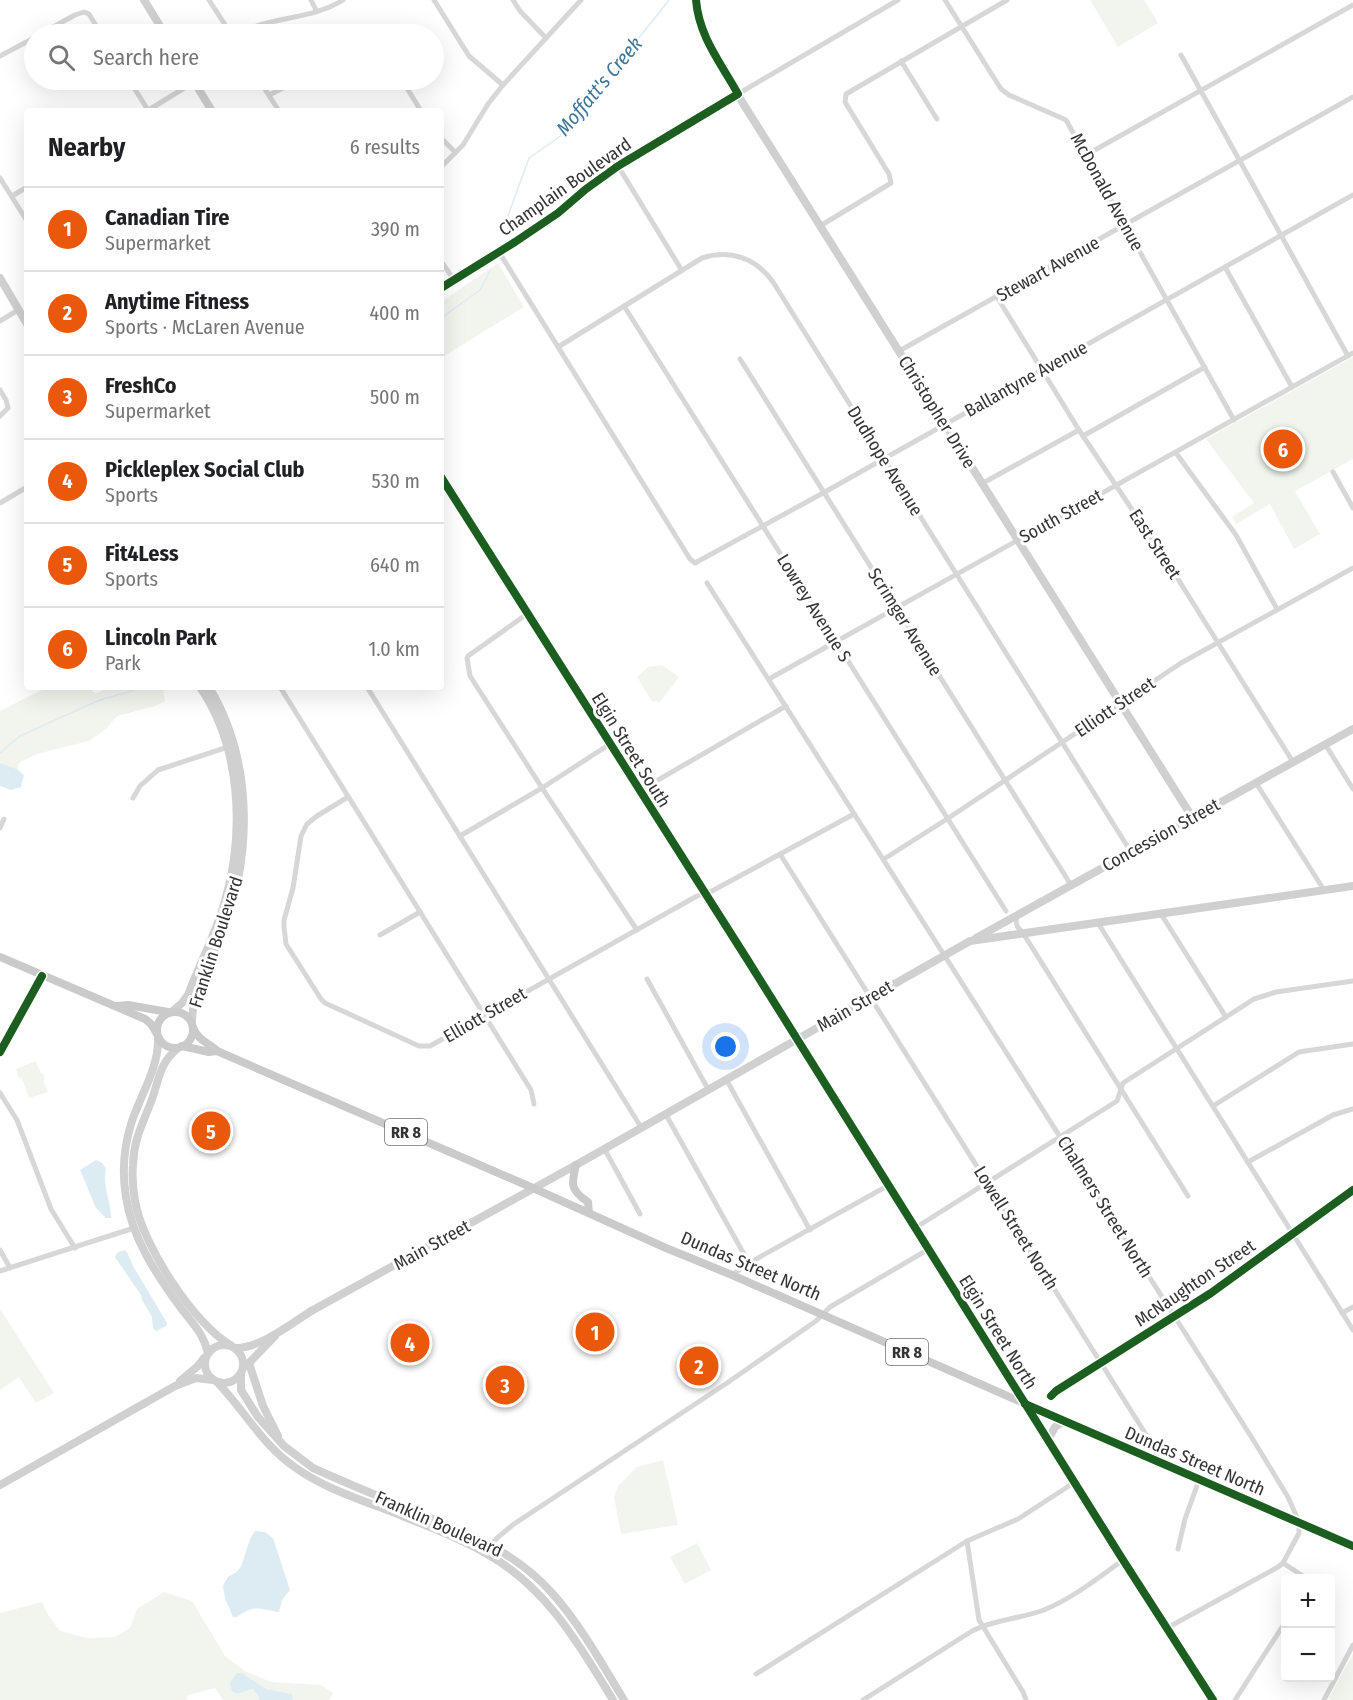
<!DOCTYPE html>
<html lang="en">
<head>
<meta charset="utf-8">
<style>
  body { margin:0; font-family:"Fira Sans Condensed",sans-serif; background:#f6f6f6; color:#202124 }
  .controls { position:absolute; right:18px; bottom:18px; display:grid; overflow:hidden; border-radius:6px; box-shadow:0 6px 24px #0002 }
  .controls button { width:54px; height:54px; display:grid; place-items:center; padding:0; border:0; border-bottom:2px solid #e0e0e0; background:#fff; color:#202124; font:30px sans-serif }
  .you { position:absolute; left:726px; top:1047px; width:21px; height:21px; margin:-15px; border:4px solid #fff; border-radius:50%; background:#1a73e8; box-shadow:0 0 0 9px #1a73e833 }
  .badge { display:grid; place-items:center; width:39px; height:39px; border-radius:50%; background:#ea580c; color:#fff; font-size:20px; font-weight:700 }
  .pin { position:absolute; translate:-50% -50%; border:3px solid #fff; box-shadow:0 2px 6px #0006 }
  .list { margin:0; padding:0; list-style:none }
  h2 { display:flex; justify-content:space-between; align-items:center; height:78px; margin:0; padding:0 24px; font-size:26px }
  h2 small { font-size:20px; font-weight:400; color:#757577 }
  .list li { display:grid; grid-template-columns:39px 1fr auto; gap:18px; align-items:center; box-sizing:border-box; height:84px; padding:0 24px; border-top:2px solid #e0e0e0 }
  .list b { display:block; font-size:22px; white-space:nowrap }
  .list p { margin:0; font-size:20px; white-space:nowrap; color:#757577 }
  .list em { font-size:20px; font-style:normal; color:#757577 }
  .icon { flex:none; width:33px; height:33px; fill:none; stroke:currentColor; stroke-width:2; stroke-linecap:round; stroke-linejoin:round }
  .map { position:relative; flex:none; width:1353px; height:1700px; overflow:hidden }
  .search { position:absolute; background:#fff; box-shadow:0 6px 24px #0002; left:24px; top:24px; width:420px; height:66px; display:flex; align-items:center; gap:15px; box-sizing:border-box; padding:0 21px; border-radius:33px; color:#757577; font-size:22px }
  .panel { position:absolute; background:#fff; box-shadow:0 6px 24px #0002; left:24px; top:108px; width:420px; height:582px; border-radius:6px }
  .map>svg:first-child { display:block }
  .green { fill:#f1f5ed }
  .water { fill:#ddebf3 }
  .lines { fill:none; stroke-linecap:round; stroke-linejoin:round }
  .stream { stroke:#ddebf3; stroke-width:1.5 }
  .street { stroke:#d7d7d7; stroke-width:5 }
  .secondary { stroke:#d0d0d0; stroke-width:8 }
  .primary { stroke:#cacaca; stroke-width:8 }
  .cycleway-casing { stroke:#fff; stroke-width:11 }
  .cycleway { stroke:#1b5e20; stroke-width:8 }
  .labels { text-anchor:middle; stroke-width:6; stroke-linejoin:round; paint-order:stroke }
  .shield { fill:#fff; stroke:#707070; stroke-width:1.5 }
  .shield-label { font-size:16px; font-weight:bold; fill:#333 }
  .street-label { font-size:18px; fill:#333; stroke:#fff }
  .water-label { font-size:20px; font-style:italic; fill:#3f7597; stroke:#fff }
</style>
</head>
<body>
<div class="map">
<svg width="1353" height="1700" viewBox="0 0 1353 1700">
  <rect width="100%" height="100%" fill="#fff"/>
  <g class="green">
    <path d="M1090,0H1144L1158,23L1118,47Z"/>
    <path d="M498,263L524,307L441,358V302Z"/>
    <path d="M1353,357V459L1295,491L1320,534L1294,549L1270,504L1236,524L1232,517L1254,503L1206,439Z"/>
    <path d="M662,665L679,677L660,702L652,701L637,677L648,667Z"/>
    <path d="M48,687H89L95,694L110,687H163L165,701L155,706L117,716L106,729L89,741L37,754L20,762L17,769L0,763V711Z"/>
    <path d="M36,1061L41,1074L43,1073L45,1079L43,1080L48,1092L29,1098L22,1078H19L16,1069Z"/>
    <path d="M0,1309L54,1393L36,1403L19,1377L0,1390Z"/>
    <path d="M663,1460L678,1525L621,1534L614,1497L618,1486L637,1467Z"/>
    <path d="M697,1543L711,1570L685,1584L670,1557Z"/>
    <path d="M164,1592L192,1601L225,1656L245,1671L271,1682L321,1685L333,1693L329,1700H293L292,1694L266,1689L242,1673L237,1694L254,1689L258,1695L259,1700H223L215,1688L188,1695L186,1700H0V1613L42,1602L48,1615L60,1631L87,1638L115,1637L130,1628L137,1609Z"/>
    <path d="M1353,1654V1700H1328Z"/>
  </g>
  <g class="water">
    <path d="M0,763L17,769L24,775L21,787L11,790L0,786Z"/>
    <path d="M96,1160L101,1162L106,1168C102,1185 111,1201 111,1218H106L96,1208L80,1170Z"/>
    <path d="M124,1250L127,1252L133,1266L167,1323L166,1326L156,1331L153,1328L152,1317L142,1300L141,1295L115,1257L117,1253Z"/>
    <path d="M255,1531L265,1532L273,1538L290,1590L282,1600L279,1612C258,1609 255,1604 237,1617H233L225,1598L223,1586L228,1577L235,1573L241,1567L250,1539Z"/>
    <path d="M237,1673H242L266,1689L292,1694L293,1700H259L258,1695L253,1689L237,1694L232,1691L230,1683Z"/>
  </g>
  <g class="lines">
    <g class="stream">
      <path d="M501,235L529,158L562,135L669,0"/>
      <path d="M441,318L480,290L490,271"/>
      <path d="M0,753L20,736L86,706L103,699L146,687"/>
    </g>
    <g class="street">
      <path d="M209,0L231,34"/>
      <path d="M311,0L316,10"/>
      <path d="M434,0L469,56L503,85"/>
      <path d="M513,0L520,11L546,38"/>
      <path d="M945,0L1001,89L1009,95L1066,120L1234,420"/>
      <path d="M40,34L75,15L84,12L89,14L101,34"/>
      <path d="M238,34C270,16 312,20 343,0"/>
      <path d="M1181,55L1348,356"/>
      <path d="M0,56L34,38"/>
      <path d="M901,61L937,119"/>
      <path d="M129,80L148,110"/>
      <path d="M259,80L279,111"/>
      <path d="M402,80L421,111"/>
      <path d="M738,94L898,0"/>
      <path d="M269,95L283,88L331,80"/>
      <path d="M147,111L194,82"/>
      <path d="M441,138L455,152"/>
      <path d="M1086,155L1353,5"/>
      <path d="M618,166L681,269"/>
      <path d="M441,167L463,145L488,104L503,85L581,0"/>
      <path d="M0,178L27,221"/>
      <path d="M12,196L27,187"/>
      <path d="M820,226L891,183L889,174L845,102L846,94L1007,0"/>
      <path d="M499,252L690,559L695,563L823,493L1353,195"/>
      <path d="M441,261L454,280"/>
      <path d="M1225,267L1292,387"/>
      <path d="M997,297L1079,430L1171,568L1293,762"/>
      <path d="M624,306L1006,911"/>
      <path d="M0,321L18,310"/>
      <path d="M558,347L702,258C730,249 756,258 773,282L1131,852"/>
      <path d="M899,351L1353,97"/>
      <path d="M740,359L1071,885"/>
      <path d="M0,390L6,400L8,408L0,416"/>
      <path d="M1083,436L1205,367"/>
      <path d="M1176,453L1236,535L1277,609"/>
      <path d="M1333,472L1353,508"/>
      <path d="M983,483L1079,430"/>
      <path d="M0,503L27,487"/>
      <path d="M707,583L1252,1438L1288,1497L1299,1522V1533L1283,1563L1278,1567L1167,1628"/>
      <path d="M527,614L468,656L467,658L470,676L546,794L637,930"/>
      <path d="M769,679L1353,353"/>
      <path d="M280,687L531,1090L534,1104"/>
      <path d="M367,687L641,1127"/>
      <path d="M1325,744L1353,789"/>
      <path d="M1256,783L1324,890"/>
      <path d="M639,791L786,706"/>
      <path d="M348,797L317,816L307,824L301,836L293,888L284,920V927L286,944L321,999L325,1003L419,1046H430L697,896L712,891L854,814"/>
      <path d="M133,798L140,786L158,770L228,747"/>
      <path d="M0,828L4,819"/>
      <path d="M460,836L542,788L610,744"/>
      <path d="M780,854L1152,1444L1156,1454L1157,1460"/>
      <path d="M884,859L947,819L1181,663L1353,568"/>
      <path d="M1161,914L1226,1017"/>
      <path d="M1018,915C1014,923 1017,928 1023,933L1188,1196"/>
      <path d="M1098,923L1353,1330"/>
      <path d="M380,935L420,912"/>
      <path d="M647,979L708,1089"/>
      <path d="M0,1052L42,976"/>
      <path d="M726,1079L810,1230"/>
      <path d="M0,1093L17,1120L51,1209L75,1248"/>
      <path d="M1213,1106L1299,1052L1353,1044"/>
      <path d="M665,1113L749,1263"/>
      <path d="M604,1148L640,1214"/>
      <path d="M1248,1162L1333,1115L1353,1109"/>
      <path d="M915,1228L1117,1101L1123,1083L1254,999L1276,992L1353,981"/>
      <path d="M0,1250L10,1268"/>
      <path d="M0,1271L134,1228"/>
      <path d="M732,1275L749,1263L889,1185"/>
      <path d="M1342,1313L1353,1307"/>
      <path d="M1051,1396L1056,1391L1211,1293L1353,1190"/>
      <path d="M1026,1405L1213,1700"/>
      <path d="M967,1541L979,1620L1023,1692L1026,1700"/>
      <path d="M489,1547L497,1538L514,1524L727,1383L816,1321L830,1307L929,1249"/>
      <path d="M1178,1549L1185,1519L1199,1480"/>
      <path d="M1283,1563L1306,1578"/>
      <path d="M756,1674L967,1541L1018,1519L1075,1482"/>
      <path d="M863,1700L972,1631C995,1619 1020,1619 1044,1610C1073,1598 1098,1578 1123,1560"/>
      <path d="M1235,1700L1286,1621"/>
      <path d="M1324,1700L1353,1645"/>
    </g>
    <g class="secondary">
      <path d="M144,0L165,34"/>
      <path d="M696,0C699,40 725,72 744,105L1192,817"/>
      <path d="M193,80L212,111"/>
      <path d="M0,278L27,324"/>
      <path d="M441,288L515,242L558,213L586,189L618,166L738,94"/>
      <path d="M441,477L747,959L1025,1404"/>
      <path d="M976,938L1353,729"/>
      <path d="M173,1011L182,1003L188,995C200,963 216,933 225,901C245,832 241,747 200,687"/>
      <path d="M192,1023C192,989 212,959 224,927C253,851 252,758 209,687"/>
      <path d="M158,1038C159,1068 140,1096 131,1124C124,1147 122,1173 126,1197C132,1238 156,1274 180,1307C192,1323 203,1332 208,1353"/>
      <path d="M178,1048C159,1064 160,1077 152,1099C143,1124 134,1137 133,1165C132,1176 133,1189 135,1201C142,1244 194,1325 232,1346"/>
      <circle cx="224" cy="1364" r="19"/>
      <path d="M236,1348C263,1347 290,1324 313,1310L576,1165L970,941L1353,886"/>
      <path d="M249,1363L263,1406L278,1436"/>
      <path d="M246,1366L275,1336"/>
      <path d="M241,1373V1390L258,1417L284,1446L313,1468C346,1483 380,1497 414,1511C466,1533 514,1550 553,1594C581,1626 602,1664 624,1700"/>
      <path d="M180,1381L198,1366L204,1358"/>
      <path d="M217,1382C244,1410 263,1446 296,1468C327,1490 365,1501 400,1515C429,1527 460,1538 487,1554C546,1587 579,1644 613,1700"/>
      <path d="M1048,1440L1055,1427L1064,1421"/>
      <path d="M0,1485L175,1386L196,1378L213,1380"/>
    </g>
    <g class="primary">
      <path d="M0,957L145,1019L151,1024L157,1034"/>
      <path d="M117,1006L128,1005L168,1012"/>
      <circle cx="175" cy="1030" r="18"/>
      <path d="M193,1027C198,1041 208,1042 217,1051L533,1188L666,1248L732,1275L1199,1480L1353,1546"/>
      <path d="M182,1046L209,1052L217,1051"/>
      <path d="M576,1165C571,1184 570,1190 588,1202L589,1213"/>
    </g>
    <defs>
      <g id="cycleway">
        <path d="M441,288L515,242L558,213L586,189L618,166L738,94C721,63 699,37 696,0"/>
        <path d="M441,477L747,959L1123,1560L1213,1700"/>
        <path d="M0,1052L42,976"/>
        <path d="M1051,1396L1056,1391L1211,1293L1353,1190"/>
        <path d="M1025,1404L1353,1546"/>
      </g>
    </defs>
    <use href="#cycleway" class="cycleway-casing"/>
    <use href="#cycleway" class="cycleway"/>
  </g>
  <g class="labels">
    <g class="shield">
      <rect x="385" y="1119" width="42" height="26" rx="4.5"/>
      <rect x="886" y="1339" width="42" height="26" rx="4.5"/>
    </g>
    <g class="shield-label">
      <text x="406" y="1138">RR 8</text>
      <text x="907" y="1358">RR 8</text>
    </g>
    <g class="street-label">
      <text transform="translate(565 187) rotate(-35)" y="6">Champlain Boulevard</text>
      <text transform="translate(1107 192) rotate(61)" y="6">McDonald Avenue</text>
      <text transform="translate(1048 269) rotate(-29)" y="6">Stewart Avenue</text>
      <text transform="translate(1026 379) rotate(-29)" y="6">Ballantyne Avenue</text>
      <text transform="translate(937 412) rotate(58)" y="6">Christopher Drive</text>
      <text transform="translate(885 461) rotate(58)" y="6">Dudhope Avenue</text>
      <text transform="translate(1061 516) rotate(-29)" y="6">South Street</text>
      <text transform="translate(1155 544) rotate(57)" y="6">East Street</text>
      <text transform="translate(814 608) rotate(58)" y="6">Lowrey Avenue S</text>
      <text transform="translate(905 622) rotate(58)" y="6">Scrimger Avenue</text>
      <text transform="translate(1115 707) rotate(-34)" y="6">Elliott Street</text>
      <text transform="translate(631 750) rotate(58)" y="6">Elgin Street South</text>
      <text transform="translate(1161 835) rotate(-29)" y="6">Concession Street</text>
      <text transform="translate(216 942) rotate(-72)" y="6">Franklin Boulevard</text>
      <text transform="translate(855 1006) rotate(-30)" y="6">Main Street</text>
      <text transform="translate(485 1015) rotate(-30)" y="6">Elliott Street</text>
      <text transform="translate(1105 1207) rotate(58)" y="6">Chalmers Street North</text>
      <text transform="translate(1016 1228) rotate(58)" y="6">Lowell Street North</text>
      <text transform="translate(432 1245) rotate(-29)" y="6">Main Street</text>
      <text transform="translate(751 1266) rotate(23)" y="6">Dundas Street North</text>
      <text transform="translate(1195 1283) rotate(-34)" y="6">McNaughton Street</text>
      <text transform="translate(998 1332) rotate(58)" y="6">Elgin Street North</text>
      <text transform="translate(1195 1461) rotate(23)" y="6">Dundas Street North</text>
      <text transform="translate(439 1524) rotate(24)" y="6">Franklin Boulevard</text>
    </g>
    <g class="water-label">
      <text transform="translate(599 86) rotate(-50)" y="7">Moffatt's Creek</text>
    </g>
  </g>
</svg>
<div class="controls">
<button>+</button>
<button>−</button>
</div>
<div class="you"></div>
<div class="pin badge" style="left:595px;top:1332px">1</div>
<div class="pin badge" style="left:699px;top:1366px">2</div>
<div class="pin badge" style="left:505px;top:1385px">3</div>
<div class="pin badge" style="left:410px;top:1343px">4</div>
<div class="pin badge" style="left:211px;top:1131px">5</div>
<div class="pin badge" style="left:1283px;top:449px">6</div>
<div class="search"><svg class="icon" aria-label="search" viewBox="0 0 24 24"><circle cx="10" cy="10" r="6"/><path d="M15 15l6 6"/></svg>Search here</div>
<section class="panel">
<h2>Nearby<small>6 results</small></h2>
<ul class="list">
<li><span class="badge">1</span><div><b>Canadian Tire</b><p>Supermarket</p></div><em>390 m</em></li>
<li><span class="badge">2</span><div><b>Anytime Fitness</b><p>Sports · McLaren Avenue</p></div><em>400 m</em></li>
<li><span class="badge">3</span><div><b>FreshCo</b><p>Supermarket</p></div><em>500 m</em></li>
<li><span class="badge">4</span><div><b>Pickleplex Social Club</b><p>Sports</p></div><em>530 m</em></li>
<li><span class="badge">5</span><div><b>Fit4Less</b><p>Sports</p></div><em>640 m</em></li>
<li><span class="badge">6</span><div><b>Lincoln Park</b><p>Park</p></div><em>1.0 km</em></li>
</ul>
</section>
</div>
</body>
</html>
